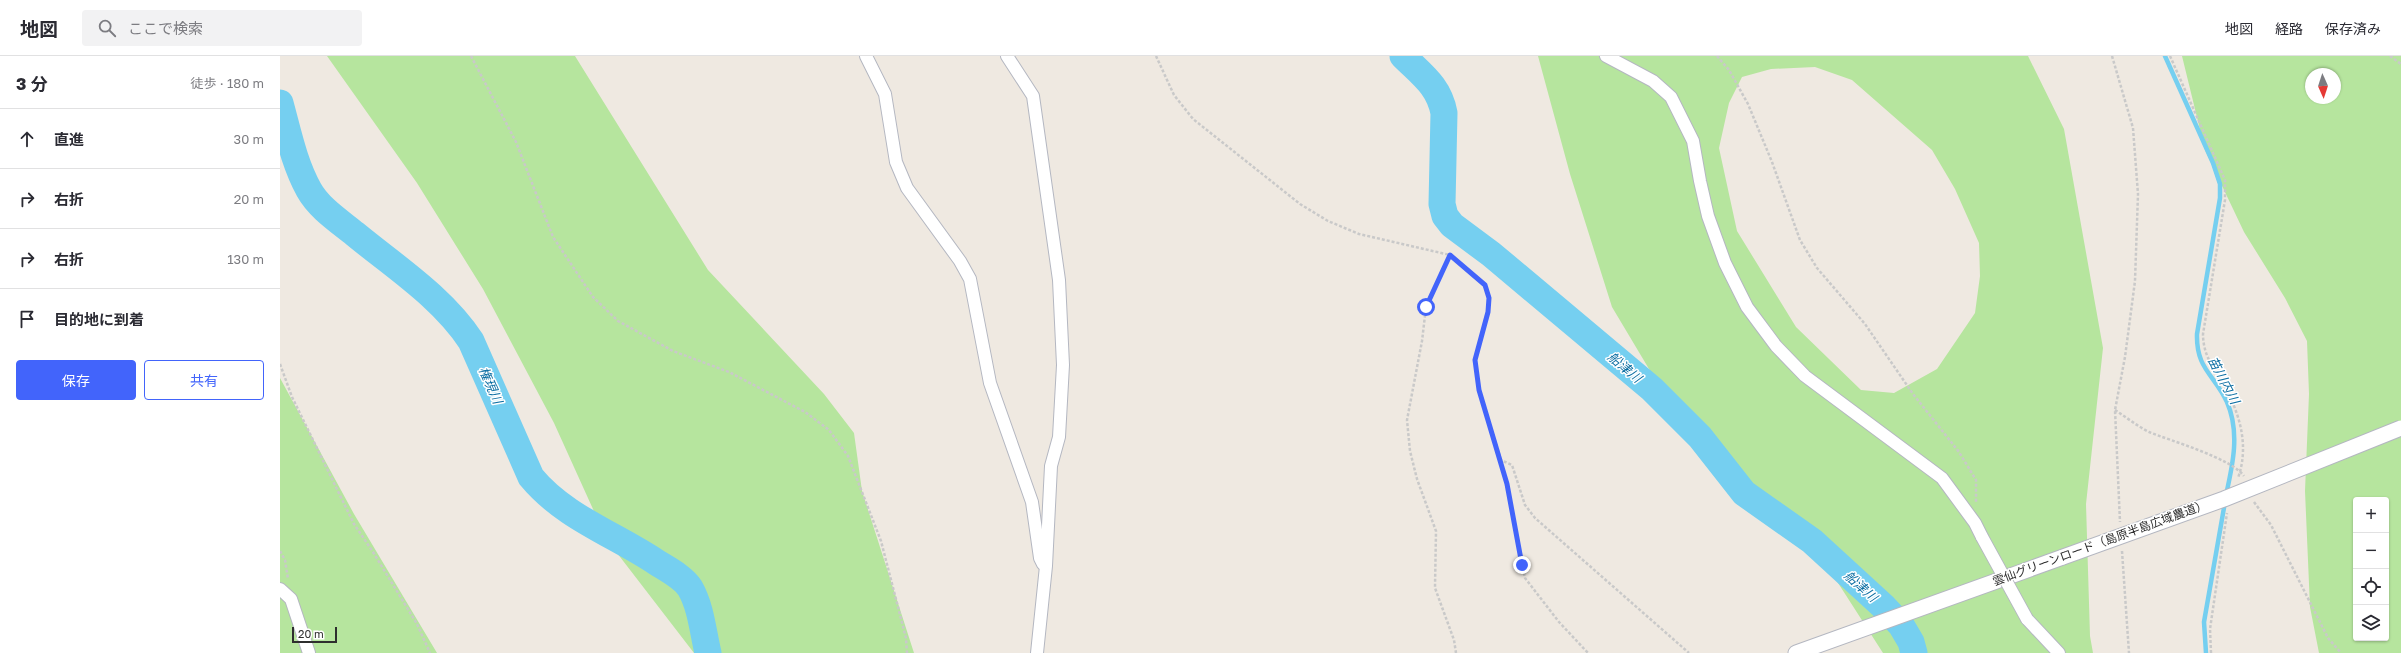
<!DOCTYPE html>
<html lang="ja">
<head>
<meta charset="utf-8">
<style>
  body { margin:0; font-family:"Golos Text","Noto Sans JP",sans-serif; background:#f2f2f3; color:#2b2b33 }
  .controls { position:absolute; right:12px; bottom:12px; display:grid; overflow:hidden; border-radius:4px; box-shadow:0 1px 3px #0004 }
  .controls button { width:36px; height:36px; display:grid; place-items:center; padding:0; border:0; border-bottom:1px solid #e1e1e2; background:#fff; color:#2b2b33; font:20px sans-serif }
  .compass { position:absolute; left:2025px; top:12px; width:36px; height:36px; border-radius:50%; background:#fff; box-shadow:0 1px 3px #0004; rotate:177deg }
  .scale { position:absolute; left:12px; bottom:10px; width:45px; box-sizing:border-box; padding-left:4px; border:2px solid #2e2e2e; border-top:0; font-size:11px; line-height:14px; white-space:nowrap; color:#2e2e2e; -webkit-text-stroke:3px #fff; paint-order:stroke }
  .stop { position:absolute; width:12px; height:12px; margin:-9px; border:3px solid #4264fb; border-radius:50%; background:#fff }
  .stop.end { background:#4264fb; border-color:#fff; box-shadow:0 1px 4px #0008 }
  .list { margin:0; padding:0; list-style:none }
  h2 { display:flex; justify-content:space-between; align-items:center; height:52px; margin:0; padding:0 16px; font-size:17px }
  h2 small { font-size:13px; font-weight:400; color:#7c7c81 }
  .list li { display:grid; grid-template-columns:26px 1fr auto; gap:12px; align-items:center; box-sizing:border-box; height:60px; padding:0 16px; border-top:1px solid #e1e1e2 }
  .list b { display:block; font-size:15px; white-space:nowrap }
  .list em { font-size:13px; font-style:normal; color:#7c7c81 }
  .actions { display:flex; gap:8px; padding:12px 16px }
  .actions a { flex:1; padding:9px 0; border:1px solid #4264fb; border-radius:4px; text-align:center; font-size:14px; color:#4264fb }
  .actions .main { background:#4264fb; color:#fff }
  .icon { flex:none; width:22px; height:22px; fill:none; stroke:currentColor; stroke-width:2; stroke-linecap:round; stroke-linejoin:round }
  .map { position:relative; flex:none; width:2121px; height:597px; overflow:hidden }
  header { display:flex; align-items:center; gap:24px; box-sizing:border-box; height:56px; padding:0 20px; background:#fff; border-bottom:1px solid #e1e1e2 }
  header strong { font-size:19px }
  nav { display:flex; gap:22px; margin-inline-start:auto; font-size:14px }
  .search { width:280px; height:36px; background:#f2f2f3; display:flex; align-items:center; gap:10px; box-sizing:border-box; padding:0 14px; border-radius:4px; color:#7c7c81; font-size:15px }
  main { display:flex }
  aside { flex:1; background:#fff }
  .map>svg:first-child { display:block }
  .green { fill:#b6e59e; fill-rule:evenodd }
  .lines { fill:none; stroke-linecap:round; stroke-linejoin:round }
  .stream { stroke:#75cff0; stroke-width:4.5 }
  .river { stroke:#75cff0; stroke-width:27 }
  .minor-casing { stroke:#b4b7c1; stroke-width:14 }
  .tertiary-casing { stroke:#b4b7c1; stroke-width:17 }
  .path { stroke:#c9c9c9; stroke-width:2.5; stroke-dasharray:3 2; stroke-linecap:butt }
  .minor { stroke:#fff; stroke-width:12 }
  .tertiary { stroke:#fff; stroke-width:15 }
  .minor-bridge-casing { stroke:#b4b7c1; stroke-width:14; stroke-linecap:butt }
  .tertiary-bridge-casing { stroke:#b4b7c1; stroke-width:17; stroke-linecap:butt }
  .minor-bridge { stroke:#fff; stroke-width:12 }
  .tertiary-bridge { stroke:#fff; stroke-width:15 }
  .route { stroke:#4264fb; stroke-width:5 }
  .labels { text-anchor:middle; stroke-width:3; stroke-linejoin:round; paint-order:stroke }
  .street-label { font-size:12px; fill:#2e2e2e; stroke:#fff }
  .water-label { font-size:13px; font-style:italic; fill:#0d6fa3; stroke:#fff }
</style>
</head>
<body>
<header>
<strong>地図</strong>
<div class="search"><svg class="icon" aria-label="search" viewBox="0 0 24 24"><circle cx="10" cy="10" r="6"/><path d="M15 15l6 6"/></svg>ここで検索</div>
<nav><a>地図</a><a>経路</a><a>保存済み</a></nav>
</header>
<main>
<aside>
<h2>3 分<small>徒歩 · 180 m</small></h2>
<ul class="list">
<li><svg class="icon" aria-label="ahead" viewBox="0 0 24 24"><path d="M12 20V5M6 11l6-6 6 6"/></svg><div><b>直進</b></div><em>30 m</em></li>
<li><svg class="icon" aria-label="right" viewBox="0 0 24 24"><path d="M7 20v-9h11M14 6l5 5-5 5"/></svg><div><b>右折</b></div><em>20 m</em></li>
<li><svg class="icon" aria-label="right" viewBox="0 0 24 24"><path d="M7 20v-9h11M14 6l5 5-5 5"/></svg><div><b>右折</b></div><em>130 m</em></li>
<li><svg class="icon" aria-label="arrive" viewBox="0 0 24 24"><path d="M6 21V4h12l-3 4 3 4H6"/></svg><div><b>目的地に到着</b></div></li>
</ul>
<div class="actions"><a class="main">保存</a><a>共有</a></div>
</aside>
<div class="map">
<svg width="2121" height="597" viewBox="0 0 2121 597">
  <rect width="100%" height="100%" fill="#efe9e1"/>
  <g class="green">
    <path d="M47,0H295L428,214L544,338L574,377L582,435L634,597H414L327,484L274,367L203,233L137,127Z"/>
    <path d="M1258,0H1748L1784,73L1823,292L1806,448L1810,580L1813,597H1603L1551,516L1372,318L1332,251L1290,118ZM1535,11L1572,24L1652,94L1675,133L1699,187L1700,220L1695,257L1657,313L1614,337L1581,334L1516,271L1457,175L1439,92L1449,47L1462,21L1491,13Z"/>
    <path d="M1902,0H2121V597H2039L2030,551L2025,435L2029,338L2027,285L2005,242L1964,176L1925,94ZM2031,18H2055V42H2031ZM2076,444H2106V582H2076Z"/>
    <path d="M0,322L74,458L157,597H0Z"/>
  </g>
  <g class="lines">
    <g class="stream">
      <path d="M1885,0L1933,107L1940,128V142L1917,278C1916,313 1934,318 1947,346C1960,376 1953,408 1946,439"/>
      <path d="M1926,597L1924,566L1945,446"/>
    </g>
    <g class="river">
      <path d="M1123,0C1142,19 1159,30 1164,57L1162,148L1165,160L1172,169L1211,198L1372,333L1420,381L1464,437L1532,485L1604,551L1621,569L1631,586L1634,597"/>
      <path d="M0,47C8,76 14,107 29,134C39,152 59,165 75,178C115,211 162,241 191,285L251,421C284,461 334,478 376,506C387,513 403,521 410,532C421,551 423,576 428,597"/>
    </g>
    <defs>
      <g id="minor">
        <path d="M586,0L605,38L616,106L627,132L680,205L690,223L710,327L752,446L760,502L763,508"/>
        <path d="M727,0L753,40L779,224L783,309L779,381L771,410L766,510L757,597"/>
        <path d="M1326,0L1373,25L1391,41L1413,85L1420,125L1428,160L1445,207L1467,251L1496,290L1525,320L1662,422L1695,467L1702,481"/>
        <path d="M0,533L11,543L29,597"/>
        <path d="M1747,563L1779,597"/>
      </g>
      <path id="tertiary" d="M1516,597L1783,501"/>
    </defs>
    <use href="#minor" class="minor-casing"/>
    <use href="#tertiary" class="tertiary-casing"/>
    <g class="path">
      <path d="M191,0L236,86L273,181L313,241L338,265L393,295L449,316L525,356L549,374L568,400L601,485L626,582L627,597"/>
      <path d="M876,0L894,39L913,63L1020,148L1048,165L1079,178L1170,199L1205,229L1209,242L1207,256L1195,304L1199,334L1221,404L1232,409L1245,449L1255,462L1409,597"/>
      <path d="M1437,0L1449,14L1468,48L1492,106L1520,184L1537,212L1585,268L1633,338L1679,396L1696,424V446"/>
      <path d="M1832,0L1853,72L1858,138L1855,225L1845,301L1835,354L1840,466"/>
      <path d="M1890,0L1945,124V144L1923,278C1923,303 1938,317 1949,339C1962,365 1968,394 1958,422"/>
      <path d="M2110,0L2121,8"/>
      <path d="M1170,199L1146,251L1142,285L1127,364L1130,395L1137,423L1156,475L1155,532L1174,584L1176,597"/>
      <path d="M0,308L12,341L74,468L93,496L137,568L150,597"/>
      <path d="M1835,354C1846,361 1857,370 1869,376C1891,385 1951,402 1964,420"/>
      <path d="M1221,404L1245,522L1279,566L1308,597"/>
      <path d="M1974,446L1991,469L2048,582L2061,597"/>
      <path d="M0,495L5,504L8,523"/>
      <path d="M1842,495L1849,597"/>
      <path d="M1931,597L1930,573L1947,457"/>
    </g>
    <use href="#minor" class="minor"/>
    <use href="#tertiary" class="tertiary"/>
    <defs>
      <path id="minor-bridge" d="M1702,481L1747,563"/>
      <path id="tertiary-bridge" d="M1783,501L1944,443L2121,372"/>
    </defs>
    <use href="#minor-bridge" class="minor-bridge-casing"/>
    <use href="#tertiary-bridge" class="tertiary-bridge-casing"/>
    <use href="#minor-bridge" class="minor-bridge"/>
    <use href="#tertiary-bridge" class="tertiary-bridge"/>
  </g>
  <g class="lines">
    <path class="route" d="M1146,251L1170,199L1205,229L1209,242L1208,256L1195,304L1199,334L1227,428L1242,509"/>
  </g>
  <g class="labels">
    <g class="street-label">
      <text transform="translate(1820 487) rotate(-20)" y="4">雲仙グリーンロード（島原半島広域農道）</text>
    </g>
    <g class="water-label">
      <text transform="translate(1345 311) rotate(40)" y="5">船津川</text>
      <text transform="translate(1944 324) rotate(62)" y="5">苗川内川</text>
      <text transform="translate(211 329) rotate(66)" y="5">権現川</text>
      <text transform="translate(1581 530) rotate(42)" y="5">船津川</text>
    </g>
  </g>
</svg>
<div class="controls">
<button>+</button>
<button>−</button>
<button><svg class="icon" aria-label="locate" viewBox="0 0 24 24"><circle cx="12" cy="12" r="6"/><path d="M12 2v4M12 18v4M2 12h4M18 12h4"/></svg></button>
<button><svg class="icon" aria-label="layers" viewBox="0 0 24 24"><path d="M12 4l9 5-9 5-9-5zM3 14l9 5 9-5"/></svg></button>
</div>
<svg class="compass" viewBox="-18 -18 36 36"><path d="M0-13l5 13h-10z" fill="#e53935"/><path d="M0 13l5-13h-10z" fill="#7c7c81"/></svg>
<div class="scale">20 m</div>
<div class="stop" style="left:1146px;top:251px"></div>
<div class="stop end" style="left:1242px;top:509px"></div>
</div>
</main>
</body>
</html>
